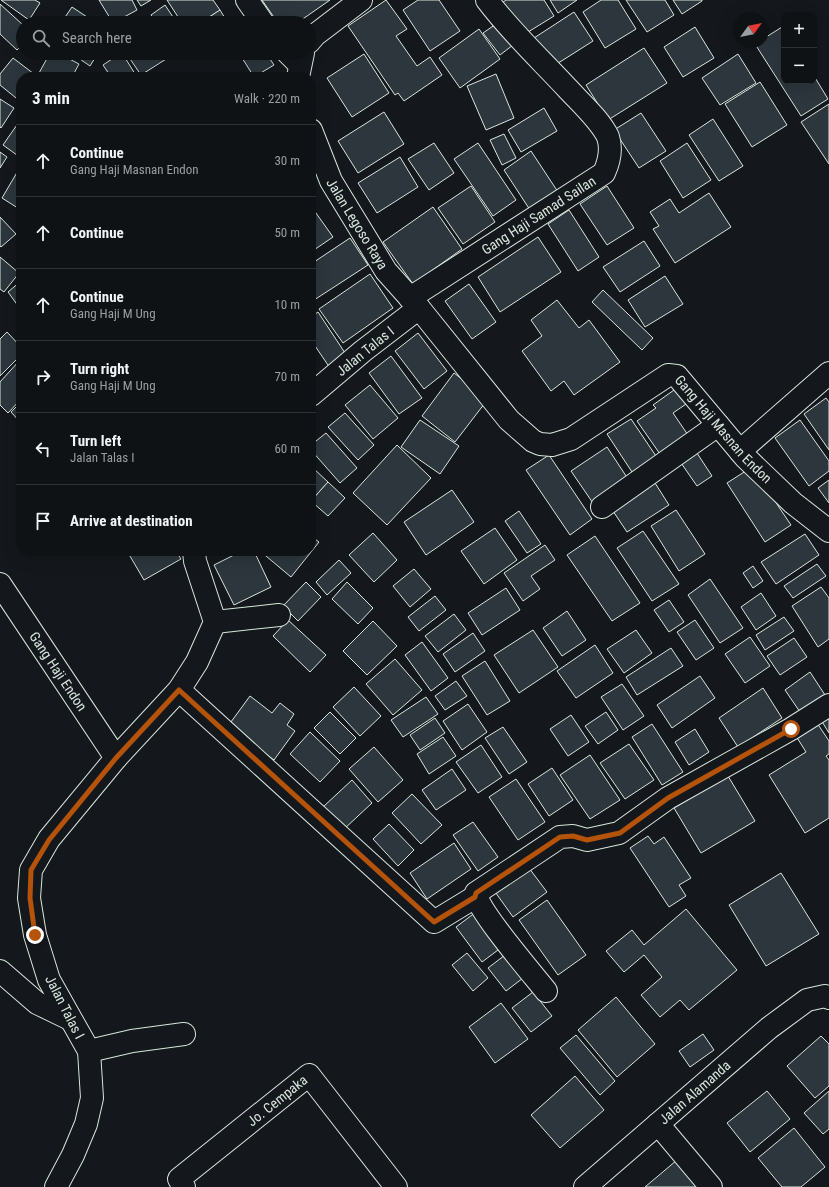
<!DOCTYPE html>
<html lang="en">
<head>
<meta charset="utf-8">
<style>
  body { margin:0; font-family:"Roboto Condensed",sans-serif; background:#181b1e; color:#f1f3f6 }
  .controls { position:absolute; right:12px; top:12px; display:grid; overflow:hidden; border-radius:8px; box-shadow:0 4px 16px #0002 }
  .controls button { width:36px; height:36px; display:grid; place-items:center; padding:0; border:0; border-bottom:1px solid #2f3234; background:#0f1215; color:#f1f3f6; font:20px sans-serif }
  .compass { position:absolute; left:733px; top:12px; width:36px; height:36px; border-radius:50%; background:#0f1215; box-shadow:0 4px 16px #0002; rotate:57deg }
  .stop { position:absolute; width:12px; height:12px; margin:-9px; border:3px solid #b45309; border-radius:50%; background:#fff }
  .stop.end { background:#b45309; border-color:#fff; box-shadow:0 1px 4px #0008 }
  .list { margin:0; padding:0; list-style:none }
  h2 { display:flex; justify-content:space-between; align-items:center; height:52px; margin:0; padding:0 16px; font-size:17px }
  h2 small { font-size:13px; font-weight:400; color:#9b9ea0 }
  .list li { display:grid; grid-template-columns:26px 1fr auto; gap:12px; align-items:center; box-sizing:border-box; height:72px; padding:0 16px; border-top:1px solid #2f3234 }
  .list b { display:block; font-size:15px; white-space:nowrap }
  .list p { margin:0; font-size:13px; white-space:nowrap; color:#9b9ea0 }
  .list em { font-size:13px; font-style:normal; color:#9b9ea0 }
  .icon { flex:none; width:22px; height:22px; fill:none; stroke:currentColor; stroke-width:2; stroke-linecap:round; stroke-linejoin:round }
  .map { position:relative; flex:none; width:829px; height:1187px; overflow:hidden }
  .search { position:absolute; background:#0f1215; box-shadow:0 4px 16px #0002; left:16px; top:16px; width:300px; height:44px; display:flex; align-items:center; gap:10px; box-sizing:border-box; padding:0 14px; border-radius:22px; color:#9b9ea0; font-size:15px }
  .panel { position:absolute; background:#0f1215; box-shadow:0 4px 16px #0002; left:16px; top:72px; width:300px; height:484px; border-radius:16px }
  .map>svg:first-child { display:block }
  .building { fill:#2c363c; stroke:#d8e6dc }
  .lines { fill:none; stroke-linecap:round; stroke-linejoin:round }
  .minor-casing { stroke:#d8e6dc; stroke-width:24 }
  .tertiary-casing { stroke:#d8e6dc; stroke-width:24 }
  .minor { stroke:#14181c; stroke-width:22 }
  .tertiary { stroke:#14181c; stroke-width:22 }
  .route { stroke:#b45309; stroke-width:5 }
  .labels { text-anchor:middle; stroke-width:3; stroke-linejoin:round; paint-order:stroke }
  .street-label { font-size:14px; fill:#d8e6dc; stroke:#14181c }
</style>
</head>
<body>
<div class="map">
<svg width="829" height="1187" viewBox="0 0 829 1187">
  <rect width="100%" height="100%" fill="#14181c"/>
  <g class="building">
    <path d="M1,0H35L40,3L29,20Z"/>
    <path d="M99,0H132L137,10L113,23Z"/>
    <path d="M137,0H151L141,6Z"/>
    <path d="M167,0H213L220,10L200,23H182Z"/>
    <path d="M262,0H330L297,23H278Z"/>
    <path d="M386,0L407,29L396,36L417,66L430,57L442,75L404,101L398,93L395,95L348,26Z"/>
    <path d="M418,0H439L460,31L430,51L403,10Z"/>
    <path d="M506,0H544L554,16L520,37L499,5Z"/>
    <path d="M550,0H577L558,13Z"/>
    <path d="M601,0H618L636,29L605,48L583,12Z"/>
    <path d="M626,0H665L674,15L647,32Z"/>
    <path d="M673,0H702V1L682,14Z"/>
    <path d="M0,4L23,25V44L17,50L0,34Z"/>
    <path d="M165,5L177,23H157L151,15Z"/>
    <path d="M72,7L96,23H61Z"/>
    <path d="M220,10L228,23H200Z"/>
    <path d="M574,12L593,41L552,67L534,38Z"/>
    <path d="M496,24L513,45L500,55L483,33Z"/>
    <path d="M695,27L714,58L683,77L664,47Z"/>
    <path d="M782,27L784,29V81H814V76L828,99L801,116L755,44L763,42V39Z"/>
    <path d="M479,29L500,59L460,88L439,58Z"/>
    <path d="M644,48L667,83L608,120L586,85Z"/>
    <path d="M50,53H58L79,64L72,77H48L39,73Z"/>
    <path d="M71,53H98L90,66Z"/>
    <path d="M121,53H122L137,77H111L103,65Z"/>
    <path d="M126,53H173L174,54L141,75Z"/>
    <path d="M239,53H266L274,65L254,77Z"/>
    <path d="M364,54L389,93L352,117L327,78Z"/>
    <path d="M738,54L756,83L720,105L702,78Z"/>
    <path d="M13,58L38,77H21V102L0,85V74Z"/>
    <path d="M496,74L514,118L486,130L467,86Z"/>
    <path d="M760,82L787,125L752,147L725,104Z"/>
    <path d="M0,99L14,108L1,128L0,127Z"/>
    <path d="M829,104V164L801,122Z"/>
    <path d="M544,108L557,131L521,152L508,130Z"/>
    <path d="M384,112L404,144L358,173L338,141Z"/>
    <path d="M641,113L666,151L639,168L614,130Z"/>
    <path d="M21,119V158L3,145Z"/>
    <path d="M713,119L743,166L719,181L689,135Z"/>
    <path d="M504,134L516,158L502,165L490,140Z"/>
    <path d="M434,143L454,173L429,190L408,159Z"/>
    <path d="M478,143L516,200L493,216L454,159Z"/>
    <path d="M687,143L711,180L683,198L660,161Z"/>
    <path d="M531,151L558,192L530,210L504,170Z"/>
    <path d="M0,152L7,157L0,168Z"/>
    <path d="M400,157L418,187L377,213L358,183Z"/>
    <path d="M19,169L21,170V210L2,198Z"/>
    <path d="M471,186L495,222L463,244L438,208Z"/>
    <path d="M607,186L634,228L607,245L580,204Z"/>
    <path d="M709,193L731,227L675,263L653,229L659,226L650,212L670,199L679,213Z"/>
    <path d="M311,206L333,237L311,252Z"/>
    <path d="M433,207L462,249L413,284L383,242Z"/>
    <path d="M569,210L599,257L578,271L548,224Z"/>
    <path d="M0,217L16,234L1,247L0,246Z"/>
    <path d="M538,237L561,272L500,312L478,277Z"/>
    <path d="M350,238L368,265L311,302V264Z"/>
    <path d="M644,241L660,266L620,292L603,267Z"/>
    <path d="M0,257L19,273L4,292L0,289Z"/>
    <path d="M370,274L393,308L343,343L319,309Z"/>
    <path d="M665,276L683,304L645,327L628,300Z"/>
    <path d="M21,281V310L8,292Z"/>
    <path d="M469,284L496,322L472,339L445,301Z"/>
    <path d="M603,290L653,338L642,350L592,302Z"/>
    <path d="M557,300L579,328L589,320L620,362L574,395L564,381L551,391L522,351L542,336L531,320Z"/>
    <path d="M318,312L347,356L330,368L311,340V317Z"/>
    <path d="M7,332L21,347V355L0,376V339Z"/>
    <path d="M418,333L447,371L424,389L395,351Z"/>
    <path d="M391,356L422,398L399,414L369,373Z"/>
    <path d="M20,360L21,399L8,413L0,405V382Z"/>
    <path d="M454,373L488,399L455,442L422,416Z"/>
    <path d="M370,385L398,418L373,439L345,405Z"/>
    <path d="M681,385L692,400L673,413L688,435L660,454L637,421L656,408L653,405Z"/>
    <path d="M826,398L829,402V450L804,414Z"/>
    <path d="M21,402V423L11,412Z"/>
    <path d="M345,413L374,445L358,460L328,427Z"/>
    <path d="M631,419L658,459L634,475L607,434Z"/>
    <path d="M420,420L459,446L440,474L401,447Z"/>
    <path d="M800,420L829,461V471L809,486L775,438Z"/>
    <path d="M326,433L357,468L340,483L311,450V445Z"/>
    <path d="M397,445L431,478L387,525L353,493Z"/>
    <path d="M607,447L630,482L595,506L571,471Z"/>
    <path d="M695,450L712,476L697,486L679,460Z"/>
    <path d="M549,455L592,519L570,535L526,470Z"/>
    <path d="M752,467L791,525L765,542L727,483Z"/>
    <path d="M313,468L328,482L311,501V470Z"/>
    <path d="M829,480V503L818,488Z"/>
    <path d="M328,482L345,498L328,516L311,501Z"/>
    <path d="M655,483L669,505L627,532L613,511Z"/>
    <path d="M452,490L474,522L426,555L404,522Z"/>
    <path d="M676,510L705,554L679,571L651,526Z"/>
    <path d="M519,511L541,544L527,553L505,521Z"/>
    <path d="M495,528L517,560L484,584L461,551Z"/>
    <path d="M643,531L679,584L652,601L617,548Z"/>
    <path d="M373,533L397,560L374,582L349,555Z"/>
    <path d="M805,534L819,555L776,584L761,562Z"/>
    <path d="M311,536L319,542L291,577L260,551H311Z"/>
    <path d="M595,536L640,603L612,621L567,555Z"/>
    <path d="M545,545L555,560L531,576L540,589L523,601L504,573Z"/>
    <path d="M127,551H176L181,559L144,580Z"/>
    <path d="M242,551H254L271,587L234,605L214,565Z"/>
    <path d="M339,560L351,573L327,595L316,582Z"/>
    <path d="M817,564L826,576L793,598L784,586Z"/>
    <path d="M753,566L763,581L753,588L743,573Z"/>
    <path d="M414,569L431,589L410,607L393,586Z"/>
    <path d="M710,579L743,628L720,643L688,595Z"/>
    <path d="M306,582L321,597L298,621L283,606Z"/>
    <path d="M347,582L373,608L358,624L332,599Z"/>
    <path d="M821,587L829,598V639L818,647L792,606Z"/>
    <path d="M506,588L520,610L482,635L468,613Z"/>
    <path d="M761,593L776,616L756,630L741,607Z"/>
    <path d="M435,596L446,610L419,631L408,617Z"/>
    <path d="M669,600L684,622L669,632L654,610Z"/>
    <path d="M567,611L586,640L562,656L543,628Z"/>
    <path d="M454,614L466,630L438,652L425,636Z"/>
    <path d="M784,617L794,631L765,650L756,635Z"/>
    <path d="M288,620L326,655L310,672L273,636Z"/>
    <path d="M695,620L714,648L696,660L677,632Z"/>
    <path d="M373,621L397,646L367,675L343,651Z"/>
    <path d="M533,630L558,667L519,693L494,655Z"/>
    <path d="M636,630L652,653L624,673L607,649Z"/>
    <path d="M473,633L485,651L455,672L443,654Z"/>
    <path d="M750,637L770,666L745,683L725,654Z"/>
    <path d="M794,638L807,657L780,675L767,656Z"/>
    <path d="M422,642L448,678L431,691L405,655Z"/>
    <path d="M595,645L613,673L576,698L557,671Z"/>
    <path d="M671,648L683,666L637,695L626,677Z"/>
    <path d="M395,659L422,690L393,715L366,684Z"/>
    <path d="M485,661L510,701L487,715L462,676Z"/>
    <path d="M810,672L825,695L800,712L785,690Z"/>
    <path d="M700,676L715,698L672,728L657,705Z"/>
    <path d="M456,681L467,696L445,710L435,696Z"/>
    <path d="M622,684L644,716L623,730L601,697Z"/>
    <path d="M354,687L381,716L360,736L333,707Z"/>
    <path d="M763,688L782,718L738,747L719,718Z"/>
    <path d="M250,696L272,713L280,703L294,714L287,725L295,731L274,760L228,726Z"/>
    <path d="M426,697L438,714L403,737L391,720Z"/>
    <path d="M468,704L487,732L462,750L443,721Z"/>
    <path d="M330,712L356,738L340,754L314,728Z"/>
    <path d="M606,712L618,730L598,744L585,726Z"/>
    <path d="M571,715L589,742L568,756L550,729Z"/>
    <path d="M829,715V733L821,720Z"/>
    <path d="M435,718L445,733L420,750L410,735Z"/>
    <path d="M817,723L829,741V754L826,756L829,760V818L805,833L769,775L806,752L796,736Z"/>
    <path d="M652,724L683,772L662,785L632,737Z"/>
    <path d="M503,727L527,762L509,774L485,738Z"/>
    <path d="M695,729L709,752L689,765L675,742Z"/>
    <path d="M310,732L340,761L320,782L290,754Z"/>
    <path d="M443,737L456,756L429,774L417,754Z"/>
    <path d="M629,744L654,780L625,799L600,763Z"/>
    <path d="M481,745L502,777L478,793L456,762Z"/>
    <path d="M374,747L403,780L378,802L349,769Z"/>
    <path d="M590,755L620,800L590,819L560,775Z"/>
    <path d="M552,768L573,800L549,816L528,784Z"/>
    <path d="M452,769L466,790L436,810L422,790Z"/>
    <path d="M728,776L755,821L701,853L674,808Z"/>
    <path d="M516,779L545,822L518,840L489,797Z"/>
    <path d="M352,780L372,803L343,830L323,807Z"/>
    <path d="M412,794L442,825L421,844L392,813Z"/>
    <path d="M473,822L498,857L478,871L453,835Z"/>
    <path d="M389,824L414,850L398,866L373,839Z"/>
    <path d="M648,836L654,844L664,837L691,878L679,885L686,896L669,907L630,848Z"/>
    <path d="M454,843L471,869L427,899L410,873Z"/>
    <path d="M526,864L547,892L513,917L493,889Z"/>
    <path d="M781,873L819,934L766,966L729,905Z"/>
    <path d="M547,900L586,955L558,975L519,920Z"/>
    <path d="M686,909L737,970L689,1010L680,1000L660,1017L641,995L662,977L644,955L624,972L606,951L632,930L644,945Z"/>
    <path d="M476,912L502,947L482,962L456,927Z"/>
    <path d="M509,952L527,975L506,991L488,968Z"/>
    <path d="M467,953L488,978L473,991L452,965Z"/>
    <path d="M533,992L552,1016L531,1032L512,1008Z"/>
    <path d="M616,997L655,1044L617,1077L578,1030Z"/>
    <path d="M501,1003L528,1039L495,1063L469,1027Z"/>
    <path d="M703,1034L714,1050L690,1067L679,1051Z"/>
    <path d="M576,1035L615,1081L600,1095L560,1048Z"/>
    <path d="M821,1036L829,1044V1086L815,1098L787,1066Z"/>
    <path d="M575,1076L604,1110L560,1148L531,1115Z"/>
    <path d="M767,1091L790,1119L750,1152L727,1123Z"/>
    <path d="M829,1091V1129L823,1134L804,1113Z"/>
    <path d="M794,1128L825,1167L801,1187H782L758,1158Z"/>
    <path d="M677,1160L700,1187H645Z"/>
  </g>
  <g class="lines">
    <defs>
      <g id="minor">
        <path d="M247,0L263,23"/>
        <path d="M288,53L299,64"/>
        <path id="s1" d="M410,298L604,173C609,162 612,149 608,137C601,121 579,101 567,88C540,59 511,32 487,0"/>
        <path id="s2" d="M419,308L509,420L533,441L540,444L552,445L571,439L668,375L677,376L745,457L793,503L829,531"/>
        <path d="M740,451L829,373"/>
        <path d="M602,507L718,425"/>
        <path id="s3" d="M0,584L116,758"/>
        <path d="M215,622L279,615"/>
        <path d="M179,690L434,922L475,897"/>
        <path d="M0,971L37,1003L70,1019"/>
        <path d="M546,991C535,977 474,906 476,893L560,837L573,836L587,840L619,833L668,798L791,729L829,705"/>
        <path d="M89,1051L132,1041L184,1034"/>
        <path d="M658,1124L711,1187"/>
        <path id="s4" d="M184,1187L179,1179L309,1075L396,1187"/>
        <path id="s5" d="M585,1187L769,1028L807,1000L825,996L829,998"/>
      </g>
      <g id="tertiary">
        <path d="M309,42L315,35L361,0"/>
        <path d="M298,77L303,53"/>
        <path id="s6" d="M311,130L331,181L386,271L419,308L363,351L311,395"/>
        <path d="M56,1187L73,1155L86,1124L92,1098L89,1051L49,980L35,935L29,898L31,870L49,839L116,758L179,690L197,662L215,622L195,561L194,551"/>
      </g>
    </defs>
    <use href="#minor" class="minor-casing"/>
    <use href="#tertiary" class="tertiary-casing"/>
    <use href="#minor" class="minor"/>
    <use href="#tertiary" class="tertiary"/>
  </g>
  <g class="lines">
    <path class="route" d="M35,935L30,898L31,870L49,840L116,758L179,690L434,922L475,897L476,893L560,837L573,836L587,840L620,833L668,798L791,729"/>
  </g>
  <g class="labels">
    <g class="street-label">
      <text dy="5" stroke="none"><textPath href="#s1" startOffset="153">Gang Haji Samad Sailan</textPath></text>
      <text dy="5" stroke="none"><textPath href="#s6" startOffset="105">Jalan Legoso Raya</textPath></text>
      <text transform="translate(365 351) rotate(-39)" y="5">Jalan Talas I</text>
      <text dy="5" stroke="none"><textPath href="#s2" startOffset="411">Gang Haji Masnan Endon</textPath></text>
      <text dy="5" stroke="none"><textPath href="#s3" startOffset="105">Gang Haji Endon</textPath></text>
      <text transform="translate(65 1007) rotate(63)" y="5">Jalan Talas I</text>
      <text dy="5" stroke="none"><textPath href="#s5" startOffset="145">Jalan Alamanda</textPath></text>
      <text dy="5" stroke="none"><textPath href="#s4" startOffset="135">Jo. Cempaka</textPath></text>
    </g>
  </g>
</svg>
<div class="controls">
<button>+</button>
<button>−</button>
</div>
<svg class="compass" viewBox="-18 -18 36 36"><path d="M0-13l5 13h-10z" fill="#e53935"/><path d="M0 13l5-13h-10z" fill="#9b9ea0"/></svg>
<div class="stop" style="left:791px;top:729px"></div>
<div class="stop end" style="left:35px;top:935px"></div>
<div class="search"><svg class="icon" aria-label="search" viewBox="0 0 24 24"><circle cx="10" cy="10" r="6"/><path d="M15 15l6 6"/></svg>Search here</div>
<section class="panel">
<h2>3 min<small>Walk · 220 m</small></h2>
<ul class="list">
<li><svg class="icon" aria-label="ahead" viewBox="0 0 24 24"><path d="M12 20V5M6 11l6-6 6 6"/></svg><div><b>Continue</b><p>Gang Haji Masnan Endon</p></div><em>30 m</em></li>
<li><svg class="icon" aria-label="ahead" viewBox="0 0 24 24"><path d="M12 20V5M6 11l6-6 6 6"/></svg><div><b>Continue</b></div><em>50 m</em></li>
<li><svg class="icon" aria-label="ahead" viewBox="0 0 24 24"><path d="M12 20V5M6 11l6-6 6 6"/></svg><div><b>Continue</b><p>Gang Haji M Ung</p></div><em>10 m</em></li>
<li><svg class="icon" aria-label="right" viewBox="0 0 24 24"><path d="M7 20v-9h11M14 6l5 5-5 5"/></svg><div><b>Turn right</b><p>Gang Haji M Ung</p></div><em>70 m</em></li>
<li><svg class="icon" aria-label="left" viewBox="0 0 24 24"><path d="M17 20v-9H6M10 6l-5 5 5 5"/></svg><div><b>Turn left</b><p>Jalan Talas I</p></div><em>60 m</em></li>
<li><svg class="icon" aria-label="arrive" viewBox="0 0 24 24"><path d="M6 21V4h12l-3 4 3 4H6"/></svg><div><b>Arrive at destination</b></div></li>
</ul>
</section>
</div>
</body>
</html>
